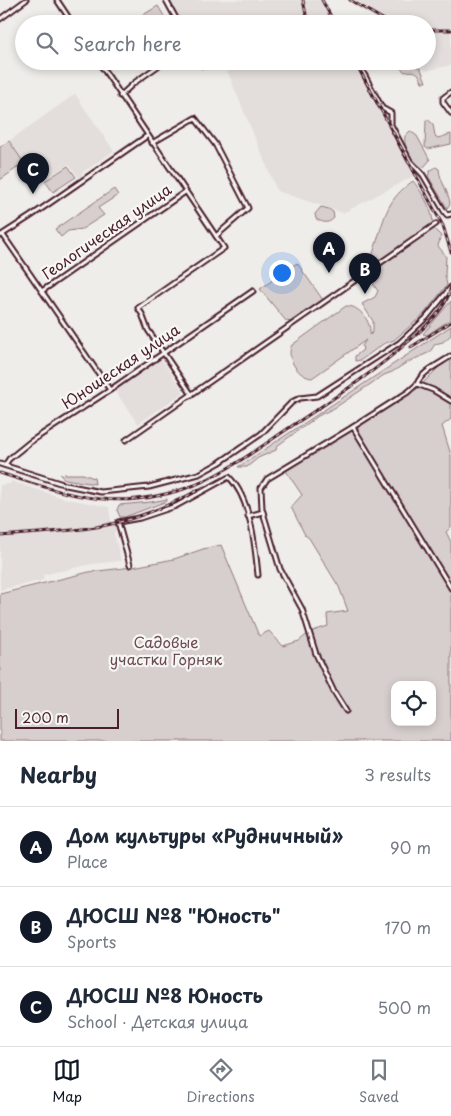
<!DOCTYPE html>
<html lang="en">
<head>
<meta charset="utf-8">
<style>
  body { margin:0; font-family:"Playpen Sans",sans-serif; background:#f6f6f7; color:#1f2937 }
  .controls { position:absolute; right:15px; bottom:15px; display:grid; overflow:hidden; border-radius:10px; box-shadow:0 2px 8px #0003 }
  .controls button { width:45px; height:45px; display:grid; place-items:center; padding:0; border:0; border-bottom:1px solid #e0e1e3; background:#fff; color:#1f2937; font:25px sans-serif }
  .scale { position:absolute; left:15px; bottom:12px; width:104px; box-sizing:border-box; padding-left:5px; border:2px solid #4a1f2b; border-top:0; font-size:14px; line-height:18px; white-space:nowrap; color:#4a1f2b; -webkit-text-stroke:4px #f6f6f2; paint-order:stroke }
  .you { position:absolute; left:281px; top:272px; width:18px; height:18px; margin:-12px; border:4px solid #fff; border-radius:50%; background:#1a73e8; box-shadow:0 0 0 8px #1a73e833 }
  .badge { display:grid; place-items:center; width:32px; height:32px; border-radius:50%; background:#111827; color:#fff; font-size:16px; font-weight:700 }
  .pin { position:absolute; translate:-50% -41px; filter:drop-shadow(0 1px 2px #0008) }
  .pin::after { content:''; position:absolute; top:26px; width:18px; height:15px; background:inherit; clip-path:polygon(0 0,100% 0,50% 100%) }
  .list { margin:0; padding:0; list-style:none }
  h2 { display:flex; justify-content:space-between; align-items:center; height:65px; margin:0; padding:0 20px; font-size:21px }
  h2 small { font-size:16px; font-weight:400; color:#747a83 }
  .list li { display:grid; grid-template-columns:32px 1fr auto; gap:15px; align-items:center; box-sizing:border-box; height:80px; padding:0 20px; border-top:1px solid #e0e1e3 }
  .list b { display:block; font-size:19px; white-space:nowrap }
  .list p { margin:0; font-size:16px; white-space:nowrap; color:#747a83 }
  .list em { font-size:16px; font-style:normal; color:#747a83 }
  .icon { flex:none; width:28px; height:28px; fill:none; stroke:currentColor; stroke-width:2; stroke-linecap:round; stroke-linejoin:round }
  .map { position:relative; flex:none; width:451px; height:741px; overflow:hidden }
  .search { position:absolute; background:#fff; box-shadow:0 2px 8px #0003; left:15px; right:15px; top:15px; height:55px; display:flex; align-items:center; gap:12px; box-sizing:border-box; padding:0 18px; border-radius:28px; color:#747a83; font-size:19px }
  .sheet { height:305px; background:#fff }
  nav { display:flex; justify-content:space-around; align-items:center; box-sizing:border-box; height:70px; border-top:1px solid #e0e1e3; background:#fff; font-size:14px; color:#747a83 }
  nav a { display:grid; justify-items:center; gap:2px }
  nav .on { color:#111827 }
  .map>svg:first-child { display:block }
  .built { fill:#e3dedc }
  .green { fill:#d7cfce; stroke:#90777c; fill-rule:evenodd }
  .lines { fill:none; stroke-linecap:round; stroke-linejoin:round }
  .minor-casing { stroke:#4a1f2b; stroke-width:7 }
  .minor { stroke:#f6f6f2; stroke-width:3 }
  .rail-casing { stroke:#4a1f2b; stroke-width:3 }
  .rail { stroke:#f6f6f2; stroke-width:1; stroke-dasharray:4; stroke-linecap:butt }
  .labels { text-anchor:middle; stroke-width:4.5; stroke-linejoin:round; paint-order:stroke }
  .street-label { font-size:15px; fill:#4a1f2b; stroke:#f6f6f2 }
  .park-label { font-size:15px; fill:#6d4b54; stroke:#f6f6f2 }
</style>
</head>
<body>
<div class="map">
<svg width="451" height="741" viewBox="0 0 451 741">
  <rect width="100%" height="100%" fill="#efedea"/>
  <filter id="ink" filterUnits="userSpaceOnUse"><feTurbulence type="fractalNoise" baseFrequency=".02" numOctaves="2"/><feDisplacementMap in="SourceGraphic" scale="10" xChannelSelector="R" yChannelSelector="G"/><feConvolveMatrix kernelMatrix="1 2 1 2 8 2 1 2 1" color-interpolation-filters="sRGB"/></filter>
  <g filter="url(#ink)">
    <g class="built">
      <path d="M168,0H321L333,24H181Z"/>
      <path d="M347,0H451V65L426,71L412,61H427V24H387L361,10Z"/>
      <path d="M219,61H353L414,176L343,213L277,191L228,73Z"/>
      <path d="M75,94L114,151L82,173V176L79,178L69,164L42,181L19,167L24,163L9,141Z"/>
      <path d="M161,359L184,392L138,424L115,391Z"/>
      <path d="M11,481L63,498L109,507L111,521H114L117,530L114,532L121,561L92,564L43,575L44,580L0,590V485L10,484Z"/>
    </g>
    <g class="green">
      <path d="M158,6L164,16L152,24H141L138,18Z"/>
      <path d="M392,61L409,62L421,69L426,82H422C419,72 416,70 405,72Z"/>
      <path d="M427,119L433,124L435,136L438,138L451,134V144L428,149L425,147L426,120Z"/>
      <path d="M410,131L417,136L430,160L423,168C412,162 403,147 405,136Z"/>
      <path d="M9,141L24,163L0,180V147Z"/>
      <path d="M68,166L76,177L53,192L45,181Z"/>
      <path d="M436,167L439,169C440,182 449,192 450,204L447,208L428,176L430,171Z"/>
      <path d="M413,181C422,192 435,213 433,228L441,236L438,246L446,256L445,275L447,285L424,314L394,340L383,344L361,360L355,361V356L363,350L362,346L366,340L312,378C298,377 285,357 292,345L346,306C359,305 372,322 370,335L373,332V321L362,304L375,297L378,291L367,275C369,264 373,254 376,244C385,216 387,199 413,181Z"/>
      <path d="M114,189L118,195L98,208L104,215L82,229L68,231L61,237L55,229Z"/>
      <path d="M321,207L329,209L333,212L334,218C328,224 324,223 316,219L315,214Z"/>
      <path d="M297,263L323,300L292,322L286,321L260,289Z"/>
      <path d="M451,301V319L427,335L423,334Z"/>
      <path d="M451,326V335L443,342L435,344L430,352L406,363L392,372L384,375L336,407L318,416L277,446L276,450L258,458L247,467H238Z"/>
      <path d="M451,355V419L442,426L451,455V527L446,532L451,542V741H0V594L89,572L133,567L174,559L203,549L221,545L259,636L269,631L283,646L299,641L310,632L328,626L327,614L348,611L339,587L309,538L305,535L291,507L302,495L286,471L408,392L417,389ZM395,685H432V722H395Z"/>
      <path d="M65,474H83L94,478L95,484L65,479L60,475Z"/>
      <path d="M167,499V501L125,517H120L117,510L119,505L151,502Z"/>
    </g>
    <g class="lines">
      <defs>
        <g id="minor">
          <path d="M57,0L73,24"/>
          <path d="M166,0L179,24"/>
          <path d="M0,19L26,0"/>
          <path d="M98,61L224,248L138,308L142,314L148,330L192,395"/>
          <path d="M199,61L202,65"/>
          <path d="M357,61L382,108L391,113V125L410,161L423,175L444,211L447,215L451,214"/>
          <path d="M451,92L443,98V102L451,113"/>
          <path d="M120,96L134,83L165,61"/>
          <path d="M152,143L195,118L215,144L248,208L216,236"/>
          <path d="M3,235L110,390"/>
          <path d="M0,236L31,216L147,136"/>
          <path d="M42,291L185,192"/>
          <path d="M451,356C441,363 421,372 417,384L433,390L451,401"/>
          <path d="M417,384L408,392L353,427L451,588"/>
          <path d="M126,440L436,224"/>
          <path d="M0,464L66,485L101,492L149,487L199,474L219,463L261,434L292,402L300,398L317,396L399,343L426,318L451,287"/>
          <path d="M5,465L9,459L30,442L110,390L253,291"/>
          <path d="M248,516L263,512"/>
          <path d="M130,565L118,522L140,518L176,506L229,477C251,499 255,545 258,575"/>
          <path d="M346,711L334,692L316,654L302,609L280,569L262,509L261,488L267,479L353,427"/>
        </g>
      </defs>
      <use href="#minor" class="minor-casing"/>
      <use href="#minor" class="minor"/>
      <defs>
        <g id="rail">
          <path d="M303,0L308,24"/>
          <path d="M322,0L335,24"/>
          <path d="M350,0L391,24"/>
          <path d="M427,30H451"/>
          <path d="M315,61L316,66"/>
          <path d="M355,61L443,226L451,252"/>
          <path d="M411,347L451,322"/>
          <path d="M0,473C44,487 90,504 137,499C156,497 177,492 195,485C227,471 255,451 283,432C326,403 370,376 409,341C421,331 434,320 443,306C447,300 450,292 451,285"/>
          <path d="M0,536C32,533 65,532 96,527C134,521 171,505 204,487"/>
        </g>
      </defs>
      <use href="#rail" class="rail-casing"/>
      <use href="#rail" class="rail"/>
    </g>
  </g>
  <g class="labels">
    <g class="street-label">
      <text transform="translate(107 232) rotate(-35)" y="5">Геологическая улица</text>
      <text transform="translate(121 367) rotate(-34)" y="5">Юношеская улица</text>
    </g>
    <g class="park-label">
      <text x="166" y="648">Садовые<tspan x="166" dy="17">участки Горняк</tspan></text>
    </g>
  </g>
</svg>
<div class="controls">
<button><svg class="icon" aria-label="locate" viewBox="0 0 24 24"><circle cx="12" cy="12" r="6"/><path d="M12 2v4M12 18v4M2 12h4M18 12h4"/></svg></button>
</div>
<div class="scale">200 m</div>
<div class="you"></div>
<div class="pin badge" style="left:329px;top:273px">A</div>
<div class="pin badge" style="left:365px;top:294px">B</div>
<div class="pin badge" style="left:33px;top:194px">C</div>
<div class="search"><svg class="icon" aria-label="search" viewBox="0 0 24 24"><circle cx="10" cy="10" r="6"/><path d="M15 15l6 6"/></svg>Search here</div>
</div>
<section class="sheet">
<h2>Nearby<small>3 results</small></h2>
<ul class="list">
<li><span class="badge">A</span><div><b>Дом культуры «Рудничный»</b><p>Place</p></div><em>90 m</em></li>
<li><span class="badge">B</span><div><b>ДЮСШ №8 &quot;Юность&quot;</b><p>Sports</p></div><em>170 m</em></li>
<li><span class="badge">C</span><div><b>ДЮСШ №8 Юность</b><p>School · Детская улица</p></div><em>500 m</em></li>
</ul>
</section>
<nav>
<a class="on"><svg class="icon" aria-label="map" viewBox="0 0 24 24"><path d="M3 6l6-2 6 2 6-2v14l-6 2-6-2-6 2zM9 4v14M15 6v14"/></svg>Map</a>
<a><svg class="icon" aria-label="directions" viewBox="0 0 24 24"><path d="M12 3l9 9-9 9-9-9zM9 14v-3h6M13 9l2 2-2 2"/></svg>Directions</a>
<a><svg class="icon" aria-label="saved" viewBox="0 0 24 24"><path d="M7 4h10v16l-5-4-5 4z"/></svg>Saved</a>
</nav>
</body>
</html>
